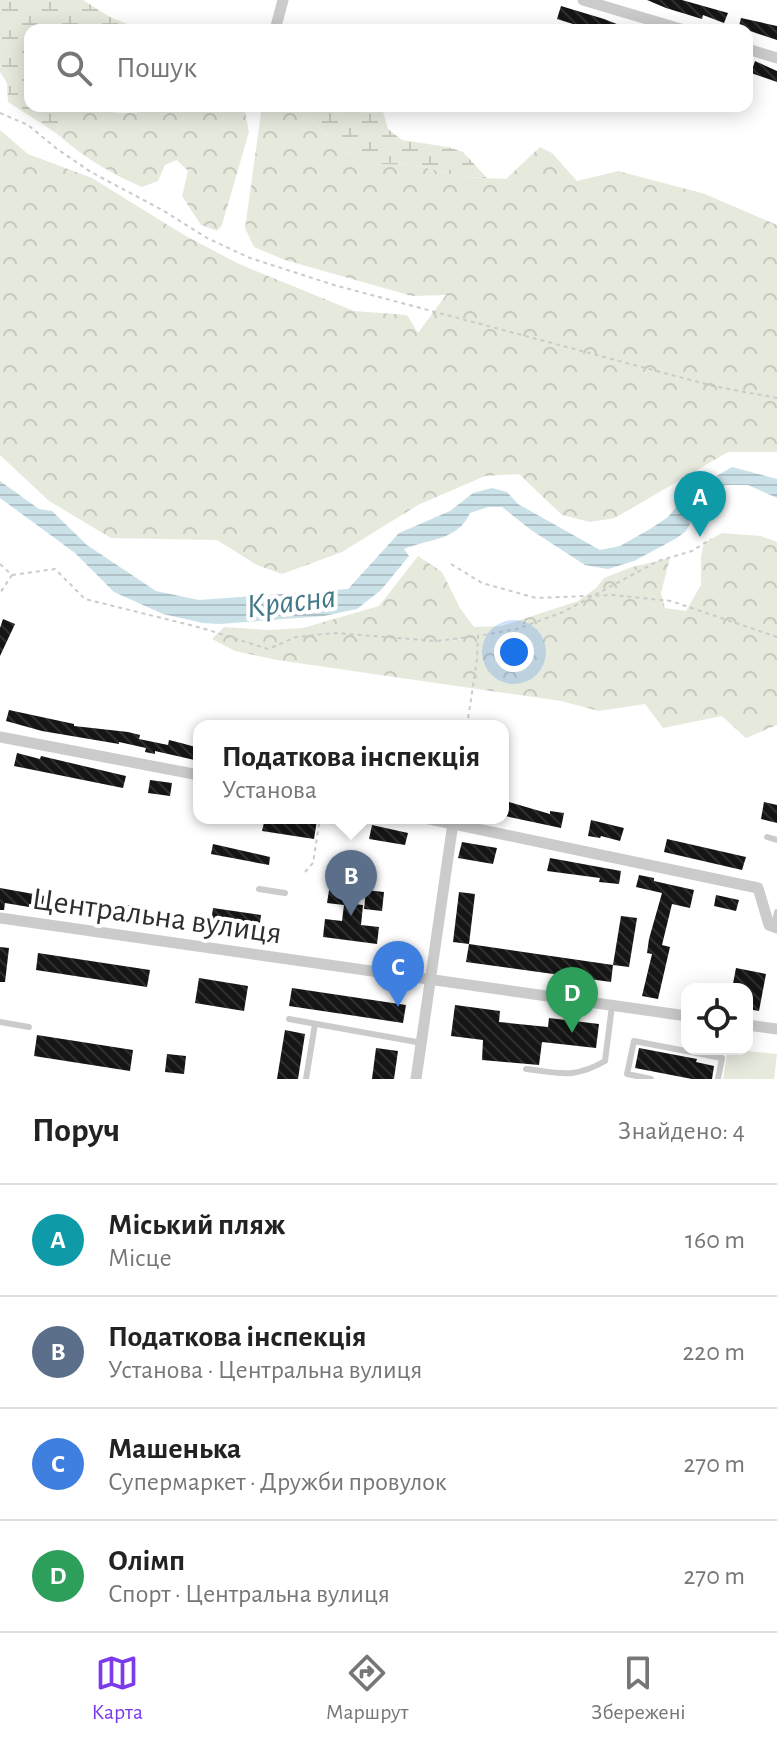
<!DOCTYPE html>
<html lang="uk">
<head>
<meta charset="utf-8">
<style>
  body { margin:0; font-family:"Alegreya Sans",sans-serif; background:#f6f6f6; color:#222 }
  .controls { position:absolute; right:24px; bottom:24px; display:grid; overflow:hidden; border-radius:16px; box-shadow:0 4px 20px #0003 }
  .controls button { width:72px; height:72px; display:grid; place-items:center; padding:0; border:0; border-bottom:2px solid #e0e0e0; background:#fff; color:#222; font:40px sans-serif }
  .you { position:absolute; left:514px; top:652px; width:28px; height:28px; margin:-20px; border:6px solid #fff; border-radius:50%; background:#1a73e8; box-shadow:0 0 0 12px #1a73e833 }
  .badge { display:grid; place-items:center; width:52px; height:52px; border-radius:50%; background:#7c3aed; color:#fff; font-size:26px; font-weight:700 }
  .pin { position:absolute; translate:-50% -66px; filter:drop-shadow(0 2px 4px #0008) }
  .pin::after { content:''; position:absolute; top:42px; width:28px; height:24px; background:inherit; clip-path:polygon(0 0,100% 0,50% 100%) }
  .popup { position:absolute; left:193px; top:720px; width:316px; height:104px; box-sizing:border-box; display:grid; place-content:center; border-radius:16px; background:#fff; filter:drop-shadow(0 2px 6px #0005); font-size:26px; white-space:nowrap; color:#767676 }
  .popup b { font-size:30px; color:#222 }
  .popup::after { content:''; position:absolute; left:50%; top:100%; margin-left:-16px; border:16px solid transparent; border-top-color:#fff }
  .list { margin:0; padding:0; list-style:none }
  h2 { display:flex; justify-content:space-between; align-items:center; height:104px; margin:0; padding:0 32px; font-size:34px }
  h2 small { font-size:26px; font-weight:400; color:#767676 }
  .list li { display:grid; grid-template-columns:52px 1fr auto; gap:24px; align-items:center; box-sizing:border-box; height:112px; padding:0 32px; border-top:2px solid #e0e0e0 }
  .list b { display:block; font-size:30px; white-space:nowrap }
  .list p { margin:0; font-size:26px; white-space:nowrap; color:#767676 }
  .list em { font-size:26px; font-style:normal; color:#767676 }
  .icon { flex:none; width:44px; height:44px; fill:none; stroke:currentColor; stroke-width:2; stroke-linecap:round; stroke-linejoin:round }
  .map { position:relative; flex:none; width:777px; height:1079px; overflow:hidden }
  .search { position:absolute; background:#fff; box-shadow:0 4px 20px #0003; left:24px; right:24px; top:24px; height:88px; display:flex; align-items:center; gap:20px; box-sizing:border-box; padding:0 28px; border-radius:16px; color:#767676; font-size:30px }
  .sheet { height:552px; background:#fff }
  nav { display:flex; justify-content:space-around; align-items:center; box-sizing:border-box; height:112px; border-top:2px solid #e0e0e0; background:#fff; font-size:22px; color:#767676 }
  nav a { display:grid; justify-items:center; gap:4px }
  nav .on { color:#7c3aed }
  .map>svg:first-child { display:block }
  .forest { fill:url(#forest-crowns) }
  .wetland { fill:url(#wetland-marsh) }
  .pitch { fill:#e6eadd }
  .water { fill:url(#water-rules) }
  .building { fill:url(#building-back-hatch) }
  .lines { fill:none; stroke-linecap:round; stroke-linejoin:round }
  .path { stroke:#cbcbcb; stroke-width:2; stroke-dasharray:4 4; stroke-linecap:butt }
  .service { stroke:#cbcbcb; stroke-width:6 }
  .minor { stroke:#cbcbcb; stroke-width:11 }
  .labels { text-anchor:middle; stroke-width:8; stroke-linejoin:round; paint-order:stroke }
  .street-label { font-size:32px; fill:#2e2e2e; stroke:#fff }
  .water-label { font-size:34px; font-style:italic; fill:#437889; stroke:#fff }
</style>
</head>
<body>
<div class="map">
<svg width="777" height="1079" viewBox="0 0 777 1079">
  <defs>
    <pattern id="forest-crowns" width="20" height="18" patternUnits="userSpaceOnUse" patternTransform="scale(2)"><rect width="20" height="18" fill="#e6eadd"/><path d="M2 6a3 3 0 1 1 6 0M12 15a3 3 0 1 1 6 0" fill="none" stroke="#c6c9be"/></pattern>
    <pattern id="wetland-marsh" width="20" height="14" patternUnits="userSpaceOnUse" patternTransform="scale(2)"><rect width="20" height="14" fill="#e6eadd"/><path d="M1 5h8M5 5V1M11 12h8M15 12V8" fill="none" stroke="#c6c9be"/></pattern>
    <pattern id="water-rules" width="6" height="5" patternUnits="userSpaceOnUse" patternTransform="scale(2)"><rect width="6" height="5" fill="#cbe1e8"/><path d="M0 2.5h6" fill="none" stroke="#afc1c7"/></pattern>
    <pattern id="building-back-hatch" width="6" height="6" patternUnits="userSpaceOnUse" patternTransform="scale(2)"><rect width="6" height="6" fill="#151515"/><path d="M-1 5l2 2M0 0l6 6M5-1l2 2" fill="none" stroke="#2f2f2f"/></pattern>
  </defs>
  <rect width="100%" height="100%" fill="#fff"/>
  <g class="forest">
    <path d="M170,106H244L249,132L222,225L217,231L201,225L182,196L188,171L177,160L165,165L158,181L142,187C109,173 82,156 56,133C76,99 97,113 128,113C145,112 149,110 166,115Z"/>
    <path d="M262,106H301L337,148L372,164L415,165L462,177L506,179L540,147L552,153L577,181L618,171L705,194L777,225V452H728L615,518L590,522L562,515L519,474L485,476L418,505L342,552L282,574L257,565L217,540L111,538L49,501L0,455V130L28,154L92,178L184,235L239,264L354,311L407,315L418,333L446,295L412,296L285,260L254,247L245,228Z"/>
    <path d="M317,106H383V112L323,114Z"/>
    <path d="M722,533L761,536L777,542V725L746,738L722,716L663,728L645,704L599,711L561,701L277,660L235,651L212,639L224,627L267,630L303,628L379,606L418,556L442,572L460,608L474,627L502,626L578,601L596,588L604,578L632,567L670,558L661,593L665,608L686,611L701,585V556L704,543Z"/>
  </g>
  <g class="wetland">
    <path d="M0,0H83L110,17L142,30H30V106H170L166,115C151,111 138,112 122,111C93,110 73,104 56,133L8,102L7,83L0,72Z"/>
    <path d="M301,106H317L324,114L383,112L388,129L402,140L448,147L463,152L487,178L462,177L415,165L372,164L337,148Z"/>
  </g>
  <path class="pitch" d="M728,1049L777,1054L774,1079H723Z"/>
  <path class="water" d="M732,467L777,479V498L748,485H725L699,507L686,531L677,538L634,561L608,569L585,565L531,530L502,507H488L470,513C457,541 431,538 404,549L409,556L381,590L357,609L324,616L219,624L203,623L163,614L114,592L75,553L0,498V481L39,509L52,511L87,545L156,591L199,600L348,589L399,533L450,511L473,493L492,488L507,492L518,504L600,550L620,546L650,529L668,517L682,500L699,486Z"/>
  <g class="building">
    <path d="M647,0H682L728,13L724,23L703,15L702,19L666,8Z"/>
    <path d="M561,6L604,19L632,30H601L590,26L589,29L557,19Z"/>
    <path d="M741,18L777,26V40L747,30H738Z"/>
    <path d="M755,61L777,71V82L751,73Z"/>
    <path d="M3,619L15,624L0,656V628Z"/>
    <path d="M9,710L74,724V726L128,732L140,735L139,739L168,745L169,740L181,743L199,748V761L155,751V754L145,752L146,748L119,742V744L42,731L6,721Z"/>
    <path d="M17,753L40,759L41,756L126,776L123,788L14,766Z"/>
    <path d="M150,780L172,783L170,796L148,793Z"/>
    <path d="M509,802L550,814V811L564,813L561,828L505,816Z"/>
    <path d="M764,802L777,805V823L761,819Z"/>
    <path d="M265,818L317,820L314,839L262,831Z"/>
    <path d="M591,820L624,828L620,841L601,836L600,838L588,836Z"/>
    <path d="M372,825L408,833L405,845L369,839Z"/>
    <path d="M667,839L746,857L742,870L664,852Z"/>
    <path d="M462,842L497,848L493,864L458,858Z"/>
    <path d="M213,844L270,857L269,865L211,854Z"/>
    <path d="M550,858L621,871L619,884L599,882L600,878L547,871Z"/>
    <path d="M639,875L654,878V881L694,890L690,908L672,904L662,945L670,947L658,999L642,996L652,954L647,953L649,939L662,893L636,887Z"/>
    <path d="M330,884L347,886L345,903L363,905L361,925L379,927L377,944L323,937L325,919L342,921L344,905L327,903Z"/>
    <path d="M0,888L45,896L43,906L29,904V907L5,903L4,910H0Z"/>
    <path d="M366,890L384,892L382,911L364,909Z"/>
    <path d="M459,892L475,894L469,944L453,942Z"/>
    <path d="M716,895L739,900L736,911L714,906Z"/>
    <path d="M59,902L88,906L89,902L114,905L112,917L59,910Z"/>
    <path d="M128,905L145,907L143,921L126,919Z"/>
    <path d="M213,908L261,915L259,930L211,923Z"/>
    <path d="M621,916L637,918L629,967L613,965Z"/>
    <path d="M469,944L613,965L611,982L466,962Z"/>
    <path d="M0,947L9,948L5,982H0Z"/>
    <path d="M38,953L150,970L147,987L36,970Z"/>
    <path d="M736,968L766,974L759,1011L747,1009V989H732Z"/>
    <path d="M199,978L248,986L244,1011L195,1003Z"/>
    <path d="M292,988L406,1005L403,1023L289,1006Z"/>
    <path d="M455,1005L500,1011L499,1022L548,1027L549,1018L599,1024L596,1048L542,1042L539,1065L482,1060L483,1040L451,1036Z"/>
    <path d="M285,1030L305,1034L298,1079H277Z"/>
    <path d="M37,1035L133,1050L130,1071L34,1056Z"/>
    <path d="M376,1048L398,1051L394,1079H372Z"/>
    <path d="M639,1048L697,1059L696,1062L714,1066L712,1079H692L635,1068Z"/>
    <path d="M167,1054L186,1056L184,1074L165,1072Z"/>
  </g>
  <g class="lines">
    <g class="path">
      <path d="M0,113L28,125L57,149L91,172L164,211L207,238L250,258L334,285L713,386L777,398"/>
      <path d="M0,564L12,575L0,593"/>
      <path d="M451,564L482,583L536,598L612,595L671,601L777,637"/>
      <path d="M12,575L55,569L85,599L202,628L268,649L296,637L335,633L436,641L478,636"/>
      <path d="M467,726L477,659L478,636L517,629L563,612L658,561L692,551L711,539"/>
      <path d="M305,872L313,863L320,818"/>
    </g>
    <g class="service">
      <path d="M767,837L777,840"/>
      <path d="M259,889L285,893"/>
      <path d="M774,927L777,912"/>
      <path d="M289,1019L422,1043"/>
      <path d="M0,1022L29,1027"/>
      <path d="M526,1069C560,1073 574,1079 605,1061L612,1006"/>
      <path d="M306,1079L315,1024"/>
      <path d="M651,1079L627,1074L634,1041L722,1058L718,1079"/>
    </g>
    <g class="minor">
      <path d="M583,0L684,30"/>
      <path d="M275,30L283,0"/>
      <path d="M747,49L777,58"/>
      <path d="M0,737L199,775"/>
      <path d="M425,818L758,888L769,925L777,928"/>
      <path d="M0,918L687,1016"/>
      <path d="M747,1025L777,1029"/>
      <path d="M416,1079L453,823"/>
    </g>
  </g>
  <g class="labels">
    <g class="street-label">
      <text transform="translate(157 915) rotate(8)" y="11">Центральна вулиця</text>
    </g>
    <g class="water-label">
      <text transform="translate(291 600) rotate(-7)" y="12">Красна</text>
    </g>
  </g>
</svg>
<div class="controls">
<button><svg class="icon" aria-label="locate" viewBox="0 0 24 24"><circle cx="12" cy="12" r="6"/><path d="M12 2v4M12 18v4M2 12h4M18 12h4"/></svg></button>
</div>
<div class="you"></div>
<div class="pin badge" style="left:700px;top:537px;background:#0f9aa8">A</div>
<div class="pin badge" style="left:351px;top:916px;background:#5c6f8a">B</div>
<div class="popup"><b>Податкова інспекція</b>Установа</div>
<div class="pin badge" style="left:398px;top:1007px;background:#3f7fe0">C</div>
<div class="pin badge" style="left:572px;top:1033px;background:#2e9e5b">D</div>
<div class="search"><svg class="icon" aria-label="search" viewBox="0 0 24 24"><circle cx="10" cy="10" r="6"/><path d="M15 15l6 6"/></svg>Пошук</div>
</div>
<section class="sheet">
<h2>Поруч<small>Знайдено: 4</small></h2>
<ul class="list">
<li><span class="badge" style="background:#0f9aa8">A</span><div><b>Міський пляж</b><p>Місце</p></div><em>160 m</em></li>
<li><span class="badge" style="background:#5c6f8a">B</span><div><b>Податкова інспекція</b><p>Установа · Центральна вулиця</p></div><em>220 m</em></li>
<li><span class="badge" style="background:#3f7fe0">C</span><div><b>Машенька</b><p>Супермаркет · Дружби провулок</p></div><em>270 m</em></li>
<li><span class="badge" style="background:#2e9e5b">D</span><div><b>Олімп</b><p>Спорт · Центральна вулиця</p></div><em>270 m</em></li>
</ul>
</section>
<nav>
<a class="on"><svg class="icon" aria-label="map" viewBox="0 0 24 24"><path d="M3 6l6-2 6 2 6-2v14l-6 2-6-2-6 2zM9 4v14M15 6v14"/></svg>Карта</a>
<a><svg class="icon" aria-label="directions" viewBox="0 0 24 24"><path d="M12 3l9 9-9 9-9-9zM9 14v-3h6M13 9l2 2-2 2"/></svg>Маршрут</a>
<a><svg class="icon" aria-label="saved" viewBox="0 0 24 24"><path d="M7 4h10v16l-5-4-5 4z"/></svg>Збережені</a>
</nav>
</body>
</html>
